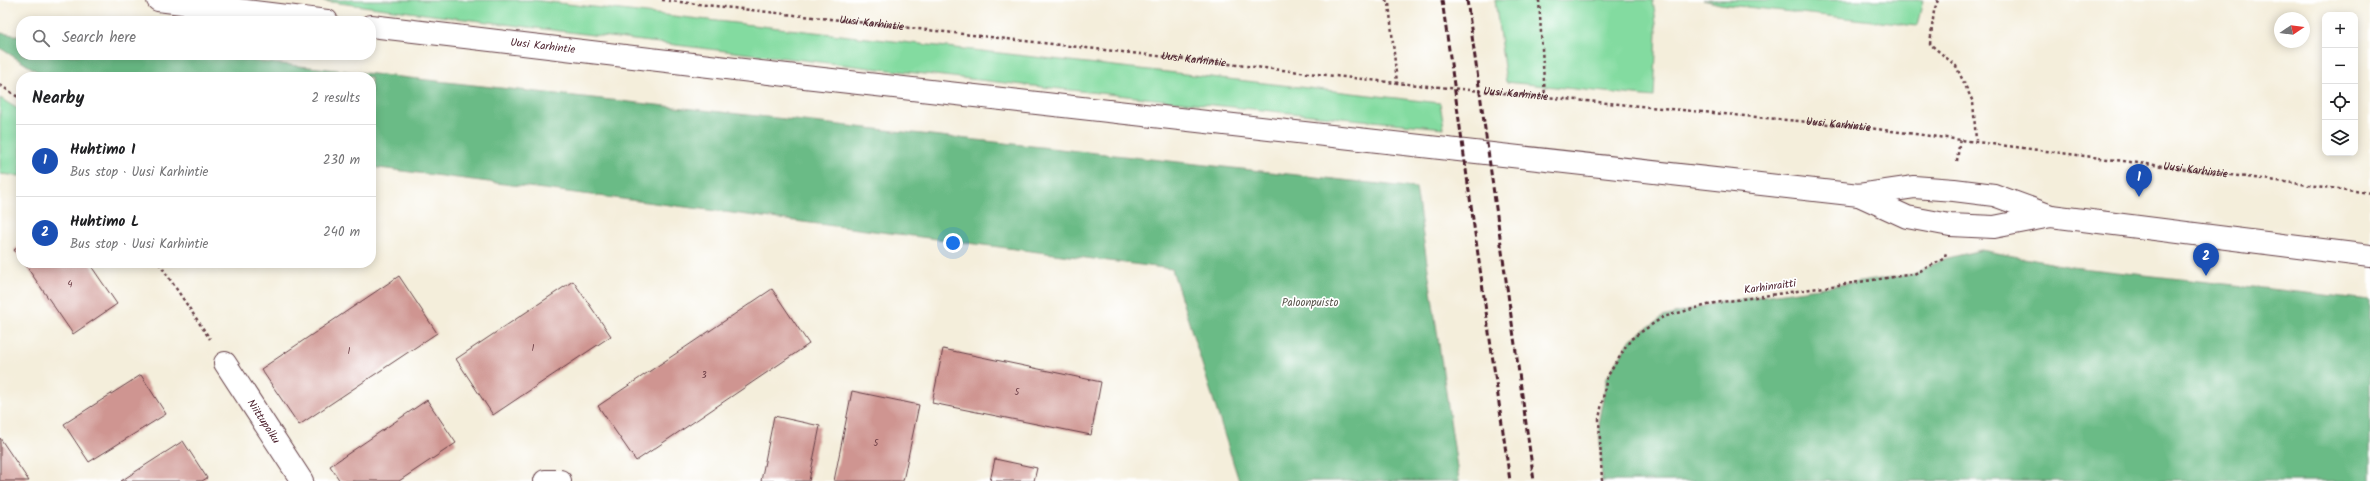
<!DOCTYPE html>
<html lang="en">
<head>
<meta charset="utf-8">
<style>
  :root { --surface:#fff; --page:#f2f2f2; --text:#202124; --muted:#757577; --line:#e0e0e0; --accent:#d1495b }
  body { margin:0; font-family:Kalam,sans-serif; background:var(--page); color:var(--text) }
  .controls { position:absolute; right:12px; top:12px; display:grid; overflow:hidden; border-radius:8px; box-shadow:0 2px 10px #0003 }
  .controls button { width:36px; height:36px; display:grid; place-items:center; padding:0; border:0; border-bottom:1px solid var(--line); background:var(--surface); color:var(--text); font:20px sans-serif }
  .compass { position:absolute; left:2274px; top:12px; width:36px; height:36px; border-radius:50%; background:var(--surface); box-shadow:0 2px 10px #0003; rotate:77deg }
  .you { position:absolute; left:953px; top:243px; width:14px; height:14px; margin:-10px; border:3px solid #fff; border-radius:50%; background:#1a73e8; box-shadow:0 0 0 6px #1a73e833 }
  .badge { display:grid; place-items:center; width:26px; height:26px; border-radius:50%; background:var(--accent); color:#fff; font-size:13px; font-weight:700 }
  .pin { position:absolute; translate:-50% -33px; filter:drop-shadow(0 1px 2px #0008) }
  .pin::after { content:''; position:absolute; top:21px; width:14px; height:12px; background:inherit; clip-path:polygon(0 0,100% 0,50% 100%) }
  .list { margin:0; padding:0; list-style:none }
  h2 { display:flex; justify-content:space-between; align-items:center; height:52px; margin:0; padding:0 16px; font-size:17px }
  h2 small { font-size:13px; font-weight:400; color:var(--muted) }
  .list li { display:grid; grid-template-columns:26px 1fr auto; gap:12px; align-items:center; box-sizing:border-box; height:72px; padding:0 16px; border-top:1px solid var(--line) }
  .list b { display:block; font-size:15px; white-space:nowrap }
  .list p { margin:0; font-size:13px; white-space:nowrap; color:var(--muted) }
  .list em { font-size:13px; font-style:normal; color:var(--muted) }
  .icon { flex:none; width:22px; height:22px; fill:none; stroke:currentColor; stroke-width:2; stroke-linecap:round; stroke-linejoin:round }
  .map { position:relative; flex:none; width:2370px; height:481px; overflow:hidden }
  .search { position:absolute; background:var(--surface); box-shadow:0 2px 10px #0003; left:16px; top:16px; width:360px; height:44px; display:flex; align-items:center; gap:10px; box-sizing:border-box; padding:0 14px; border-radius:16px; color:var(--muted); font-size:15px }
  .panel { position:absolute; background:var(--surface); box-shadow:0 2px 10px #0003; left:16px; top:72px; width:360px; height:196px; border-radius:16px }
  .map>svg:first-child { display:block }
</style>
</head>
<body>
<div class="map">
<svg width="2370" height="481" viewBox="0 0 2370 481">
  <rect width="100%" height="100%" fill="#fff"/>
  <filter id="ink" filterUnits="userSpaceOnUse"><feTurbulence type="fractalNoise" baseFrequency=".025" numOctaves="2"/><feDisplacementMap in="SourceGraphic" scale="8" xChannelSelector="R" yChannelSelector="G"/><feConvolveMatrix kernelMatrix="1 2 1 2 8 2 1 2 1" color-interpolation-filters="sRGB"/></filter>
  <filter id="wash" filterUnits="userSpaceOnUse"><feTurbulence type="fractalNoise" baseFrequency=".012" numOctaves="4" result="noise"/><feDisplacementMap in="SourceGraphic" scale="16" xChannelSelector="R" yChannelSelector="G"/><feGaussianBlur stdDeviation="0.9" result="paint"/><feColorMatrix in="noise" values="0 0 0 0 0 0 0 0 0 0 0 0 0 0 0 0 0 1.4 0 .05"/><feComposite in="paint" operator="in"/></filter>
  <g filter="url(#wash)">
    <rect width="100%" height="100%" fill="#f4eedb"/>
    <g fill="#83dba0" stroke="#667d66">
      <path d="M316,0H532L1440,103L1444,128C1067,92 691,49 316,0Z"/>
      <polygon points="1495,0 1653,0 1657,31 1654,97 1506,82"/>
      <polygon points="1703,0 1923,0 1917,26 1720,4"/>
      <polygon points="0,98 21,111 21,176 0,174"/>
    </g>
    <g fill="#6abb86" stroke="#5a6d58">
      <polygon points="0,33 21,36 21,55 199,55 1416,188 1459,481 1239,481 1172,269 371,167 371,77 46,77 0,48"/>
      <polygon points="1981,250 2072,267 2370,300 2370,481 1602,481 1599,419 1607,377 1631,339 1663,317 1715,303 1914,274 1944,259"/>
    </g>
    <g id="blocks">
      <g fill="#cf9591">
        <polygon points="21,245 21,259 14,250"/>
        <polygon points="24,263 89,263 117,304 73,334"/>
        <polygon points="399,276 437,333 299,425 261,369"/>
        <polygon points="573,281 611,336 493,415 456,359"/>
        <polygon points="772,289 809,344 636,461 598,406"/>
        <polygon points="943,349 1101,382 1091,435 932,403"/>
        <polygon points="141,375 166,414 89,462 64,424"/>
        <polygon points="852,391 919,405 903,481 834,481"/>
        <polygon points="427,400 456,443 399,481 340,481 330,466"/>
        <polygon points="774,416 820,426 809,481 761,481"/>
        <polygon points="0,438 29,481 0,481"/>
        <polygon points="183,441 207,478 202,481 121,481"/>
        <polygon points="995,459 1037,468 1034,481 990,481"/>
      </g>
    </g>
  </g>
  <g filter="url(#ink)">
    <use href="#blocks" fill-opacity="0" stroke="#643e45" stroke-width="1"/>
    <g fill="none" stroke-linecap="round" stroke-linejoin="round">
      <g stroke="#643e45" stroke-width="24">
        <g id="minor">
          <path id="s2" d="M225,363L302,481"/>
          <polyline points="545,481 560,481"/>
        </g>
      </g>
      <g stroke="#643e45" stroke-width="24">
        <g id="tertiary">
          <polyline points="158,0 327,21"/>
          <path id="s3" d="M371,26L760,72L1859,195L1914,187L1954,190L1994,195L2051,216L2370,256"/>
          <polyline points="1859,195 1907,217 1950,225 1994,227 2051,216"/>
        </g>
      </g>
      <g stroke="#643e45" stroke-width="2.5" stroke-dasharray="3 3" stroke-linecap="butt">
        <path id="s1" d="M662,0L1397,83L1861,127L2370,193"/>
        <polyline points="1385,0 1389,3 1397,83"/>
        <polyline points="1539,0 1545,97"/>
        <polyline points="1938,0 1934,11 1930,44 1956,66 1973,102 1976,140"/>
        <polyline points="0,85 21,99"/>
        <polyline points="1957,161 1960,138"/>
        <polyline points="159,263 210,339"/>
        <polyline points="1602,481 1599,419 1607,377 1631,339 1663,317 1715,303 1914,274 1944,259 1946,253"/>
      </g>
      <use href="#minor" stroke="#fff" stroke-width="22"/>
      <use href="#tertiary" stroke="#fff" stroke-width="22"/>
      <g stroke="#4a1f2b" stroke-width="3" stroke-dasharray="6 3" stroke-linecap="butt">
        <polyline points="1442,0 1510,481"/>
        <polyline points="1467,0 1534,481"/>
      </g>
    </g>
  </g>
  <g text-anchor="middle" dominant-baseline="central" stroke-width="3.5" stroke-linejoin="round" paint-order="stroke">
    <g font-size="9" fill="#6b3c44">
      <text x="70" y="284">4</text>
      <text x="533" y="348">1</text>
      <text x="349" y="351">1</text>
      <text x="704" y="375">3</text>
      <text x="1017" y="392">5</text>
      <text x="876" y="443">5</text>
    </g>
    <g font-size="11" fill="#4a1f2b" stroke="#fff">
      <text stroke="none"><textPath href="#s1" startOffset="211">Uusi Karhintie</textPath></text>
      <text stroke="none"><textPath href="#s3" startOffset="173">Uusi Karhintie</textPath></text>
      <text stroke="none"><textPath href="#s1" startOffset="535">Uusi Karhintie</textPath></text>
      <text stroke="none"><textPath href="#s1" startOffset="859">Uusi Karhintie</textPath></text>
      <text stroke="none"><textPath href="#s1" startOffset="1183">Uusi Karhintie</textPath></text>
      <text stroke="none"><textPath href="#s1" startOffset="1543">Uusi Karhintie</textPath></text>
      <text transform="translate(1770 287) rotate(-8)">Karhinraitti</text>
      <text stroke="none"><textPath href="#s2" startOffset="70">Niittupolku</textPath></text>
    </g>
    <g font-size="11" fill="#5b574e" stroke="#fff">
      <text x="1310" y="303">Paloonpuisto</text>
    </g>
  </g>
</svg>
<div class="controls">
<button>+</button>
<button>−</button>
<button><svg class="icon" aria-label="locate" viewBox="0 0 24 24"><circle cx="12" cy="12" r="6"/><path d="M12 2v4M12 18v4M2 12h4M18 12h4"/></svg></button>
<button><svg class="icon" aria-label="layers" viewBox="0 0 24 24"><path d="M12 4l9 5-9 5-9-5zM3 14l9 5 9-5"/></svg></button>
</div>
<svg class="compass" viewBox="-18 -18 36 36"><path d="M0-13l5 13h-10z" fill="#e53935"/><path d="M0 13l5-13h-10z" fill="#757577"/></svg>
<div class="you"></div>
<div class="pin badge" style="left:2139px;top:197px;background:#1a4fb4">1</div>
<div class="pin badge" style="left:2206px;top:276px;background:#1a4fb4">2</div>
<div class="search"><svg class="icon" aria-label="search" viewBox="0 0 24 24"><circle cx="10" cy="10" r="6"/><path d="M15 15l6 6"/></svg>Search here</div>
<section class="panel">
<h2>Nearby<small>2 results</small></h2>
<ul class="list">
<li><span class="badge" style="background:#1a4fb4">1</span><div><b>Huhtimo I</b><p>Bus stop · Uusi Karhintie</p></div><em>230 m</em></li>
<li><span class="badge" style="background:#1a4fb4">2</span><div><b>Huhtimo L</b><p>Bus stop · Uusi Karhintie</p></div><em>240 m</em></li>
</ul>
</section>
</div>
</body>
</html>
